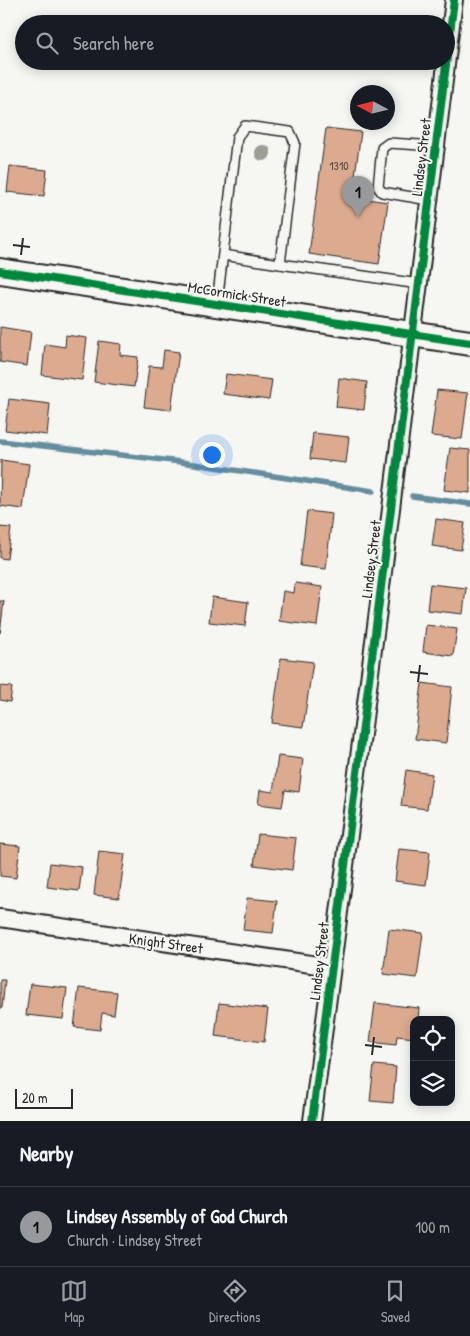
<!DOCTYPE html>
<html lang="en">
<head>
<meta charset="utf-8">
<style>
  :root { --surface:#171b24; --page:#20242c; --text:#f1f3f6; --muted:#9ea1a6; --line:#363941; --accent:#98999b }
  body { margin:0; font-family:"Patrick Hand",sans-serif; background:var(--page); color:var(--text) }
  .controls { position:absolute; right:15px; bottom:15px; display:grid; overflow:hidden; border-radius:10px; box-shadow:0 2px 12px #0003 }
  .controls button { width:45px; height:45px; display:grid; place-items:center; padding:0; border:0; border-bottom:1px solid var(--line); background:var(--surface); color:var(--text); font:25px sans-serif }
  .compass { position:absolute; left:350px; top:85px; width:45px; height:45px; border-radius:50%; background:var(--surface); box-shadow:0 2px 12px #0003; rotate:277deg }
  .scale { position:absolute; left:15px; bottom:12px; width:58px; box-sizing:border-box; padding-left:5px; border:2px solid #2b2b2b; border-top:0; font-size:14px; line-height:18px; white-space:nowrap; color:#2b2b2b; -webkit-text-stroke:4px #f6f6f2; paint-order:stroke }
  .you { position:absolute; left:211px; top:454px; width:18px; height:18px; margin:-12px; border:4px solid #fff; border-radius:50%; background:#1a73e8; box-shadow:0 0 0 8px #1a73e833 }
  .badge { display:grid; place-items:center; width:32px; height:32px; border-radius:50%; background:var(--accent); color:#111; font-size:16px; font-weight:700 }
  .pin { position:absolute; translate:-50% -41px; filter:drop-shadow(0 1px 2px #0008) }
  .pin::after { content:''; position:absolute; top:26px; width:18px; height:15px; background:inherit; clip-path:polygon(0 0,100% 0,50% 100%) }
  .list { margin:0; padding:0; list-style:none }
  h2 { display:flex; justify-content:space-between; align-items:center; height:65px; margin:0; padding:0 20px; font-size:21px }
  h2 small { font-size:16px; font-weight:400; color:var(--muted) }
  .list li { display:grid; grid-template-columns:32px 1fr auto; gap:15px; align-items:center; box-sizing:border-box; height:80px; padding:0 20px; border-top:1px solid var(--line) }
  .list b { display:block; font-size:19px; white-space:nowrap }
  .list p { margin:0; font-size:16px; white-space:nowrap; color:var(--muted) }
  .list em { font-size:16px; font-style:normal; color:var(--muted) }
  .icon { flex:none; width:28px; height:28px; fill:none; stroke:currentColor; stroke-width:2; stroke-linecap:round; stroke-linejoin:round }
  .map { position:relative; flex:none; width:470px; height:1121px; overflow:hidden }
  .search { position:absolute; background:var(--surface); box-shadow:0 2px 12px #0003; left:15px; right:15px; top:15px; height:55px; display:flex; align-items:center; gap:12px; box-sizing:border-box; padding:0 18px; border-radius:28px; color:var(--muted); font-size:19px }
  .sheet { height:145px; background:var(--surface) }
  nav { display:flex; justify-content:space-around; align-items:center; box-sizing:border-box; height:70px; border-top:1px solid var(--line); background:var(--surface); font-size:14px; color:var(--muted) }
  nav a { display:grid; justify-items:center; gap:2px }
  nav .on { color:var(--accent) }
  .map>svg:first-child { display:block }
</style>
</head>
<body>
<div class="map">
<svg width="470" height="1121" viewBox="0 0 470 1121">
  <rect width="100%" height="100%" fill="#f6f6f2"/>
  <filter id="ink" filterUnits="userSpaceOnUse"><feTurbulence type="fractalNoise" baseFrequency=".02" numOctaves="2"/><feDisplacementMap in="SourceGraphic" scale="10" xChannelSelector="R" yChannelSelector="G"/><feConvolveMatrix kernelMatrix="1 2 1 2 8 2 1 2 1" color-interpolation-filters="sRGB"/></filter>
  <g filter="url(#ink)">
    <g fill="none" stroke-linecap="round" stroke-linejoin="round">
      <g stroke="#658d9f" stroke-width="5.5">
        <polyline points="0,441 181,462 373,491"/>
        <polyline points="412,496 470,504"/>
      </g>
    </g>
    <g fill="#dcaa8f" stroke="#2b2b2b">
      <polygon points="326,128 361,132 352,197 388,202 379,264 309,254"/>
      <polygon points="10,166 47,170 44,196 7,192"/>
      <polygon points="0,327 31,332 27,366 0,362"/>
      <polygon points="66,335 87,338 82,380 42,375 45,344 65,347"/>
      <polygon points="99,341 121,344 120,355 138,357 134,387 94,382"/>
      <polygon points="164,350 179,352 171,410 144,407 149,366 162,367"/>
      <polygon points="226,374 272,380 269,400 223,394"/>
      <polygon points="339,378 367,382 364,410 336,407"/>
      <polygon points="437,390 468,393 462,439 431,436"/>
      <polygon points="9,399 50,404 47,435 5,430"/>
      <polygon points="313,433 349,437 346,463 310,459"/>
      <polygon points="450,448 470,450 470,493 444,490"/>
      <polygon points="1,460 29,464 23,509 0,506"/>
      <polygon points="307,511 332,514 326,569 300,566"/>
      <polygon points="436,519 465,523 461,550 432,546"/>
      <polygon points="0,527 11,528 7,559 0,558"/>
      <polygon points="295,583 322,587 317,626 279,621 283,591 294,593"/>
      <polygon points="430,584 466,588 463,614 427,610"/>
      <polygon points="212,597 248,602 245,626 209,622"/>
      <polygon points="0,601 4,601 0,633"/>
      <polygon points="426,625 457,629 453,656 423,652"/>
      <polygon points="281,658 313,662 303,727 272,723"/>
      <polygon points="422,683 452,687 446,743 415,739"/>
      <polygon points="0,686 12,687 10,702 0,700"/>
      <polygon points="278,756 303,759 299,792 285,790 282,807 258,804 260,790 273,792"/>
      <polygon points="406,770 432,774 427,809 401,806"/>
      <polygon points="258,834 296,838 292,870 254,865"/>
      <polygon points="0,844 20,846 16,878 0,876"/>
      <polygon points="399,849 430,852 426,885 395,881"/>
      <polygon points="99,851 125,854 119,898 94,895"/>
      <polygon points="50,863 82,867 79,891 47,887"/>
      <polygon points="247,898 277,901 273,933 243,930"/>
      <polygon points="389,929 423,933 417,978 383,974"/>
      <polygon points="0,980 5,980 2,1008 0,1008"/>
      <polygon points="30,984 67,988 63,1019 26,1015"/>
      <polygon points="79,988 117,992 114,1015 102,1013 100,1030 74,1027"/>
      <polygon points="219,1003 268,1009 264,1042 215,1036"/>
      <polygon points="375,1003 419,1008 418,1020 414,1020 414,1038 397,1036 396,1045 370,1042"/>
      <polygon points="374,1065 396,1067 393,1103 370,1101"/>
    </g>
    <g fill="none" stroke-linecap="round" stroke-linejoin="round">
      <g stroke="#2b2b2b" stroke-width="12">
        <g id="lane">
          <polyline points="429,200 382,192 378,187 382,148 389,143 436,146"/>
          <polyline points="280,264 419,284"/>
          <polyline points="217,303 237,137 245,126 290,132 295,143 280,264 223,255"/>
        </g>
      </g>
      <g stroke="#2b2b2b" stroke-width="20">
        <g id="street">
          <polyline points="0,918 331,967"/>
          <polyline points="312,1121 388,533 454,0"/>
        </g>
      </g>
      <g stroke="#2b2b2b" stroke-width="28">
        <polyline id="secondary" points="0,271 470,343"/>
      </g>
      <use href="#lane" stroke="#f6f6f2" stroke-width="9"/>
      <use href="#street" stroke="#f6f6f2" stroke-width="16"/>
      <use href="#secondary" stroke="#f6f6f2" stroke-width="24"/>
      <g stroke="#f6f6f2" stroke-width="11">
        <g id="cycleway">
          <polyline points="0,271 470,343"/>
          <polyline points="312,1121 388,533 454,0"/>
        </g>
      </g>
      <use href="#cycleway" stroke="#00873e" stroke-width="8"/>
    </g>
    <circle fill="#9b9e92" cx="263" cy="153" r="8"/>
  </g>
  <path fill="none" stroke="#2b2b2b" stroke-width="2" d="M13,245L30,247M21,255L23,238M410,672L428,674M418,682L420,665M365,1045L382,1047M372,1055L374,1037"/>
  <g text-anchor="middle" dominant-baseline="central" stroke-width="4" stroke-linejoin="round" paint-order="stroke">
    <g font-size="12" fill="#574b44">
      <text x="339" y="165">1310</text>
    </g>
    <g font-size="15" fill="#2b2b2b" stroke="#f6f6f2">
      <text transform="translate(421 157) rotate(-83)">Lindsey Street</text>
      <text transform="translate(237 294) rotate(9)">McCormick Street</text>
      <text transform="translate(371 559) rotate(-83)">Lindsey Street</text>
      <text transform="translate(166 943) rotate(8)">Knight Street</text>
      <text transform="translate(319 961) rotate(-83)">Lindsey Street</text>
    </g>
  </g>
</svg>
<div class="controls">
<button><svg class="icon" aria-label="locate" viewBox="0 0 24 24"><circle cx="12" cy="12" r="6"/><path d="M12 2v4M12 18v4M2 12h4M18 12h4"/></svg></button>
<button><svg class="icon" aria-label="layers" viewBox="0 0 24 24"><path d="M12 4l9 5-9 5-9-5zM3 14l9 5 9-5"/></svg></button>
</div>
<svg class="compass" viewBox="-18 -18 36 36"><path d="M0-13l5 13h-10z" fill="#e53935"/><path d="M0 13l5-13h-10z" fill="#9ea1a6"/></svg>
<div class="scale">20 m</div>
<div class="you"></div>
<div class="pin badge" style="left:358px;top:217px">1</div>
<div class="search"><svg class="icon" aria-label="search" viewBox="0 0 24 24"><circle cx="10" cy="10" r="6"/><path d="M15 15l6 6"/></svg>Search here</div>
</div>
<section class="sheet">
<h2>Nearby<small></small></h2>
<ul class="list">
<li><span class="badge">1</span><div><b>Lindsey Assembly of God Church</b><p>Church · Lindsey Street</p></div><em>100 m</em></li>
</ul>
</section>
<nav>
<a class="on"><svg class="icon" aria-label="map" viewBox="0 0 24 24"><path d="M3 6l6-2 6 2 6-2v14l-6 2-6-2-6 2zM9 4v14M15 6v14"/></svg>Map</a>
<a><svg class="icon" aria-label="directions" viewBox="0 0 24 24"><path d="M12 3l9 9-9 9-9-9zM9 14v-3h6M13 9l2 2-2 2"/></svg>Directions</a>
<a><svg class="icon" aria-label="saved" viewBox="0 0 24 24"><path d="M7 4h10v16l-5-4-5 4z"/></svg>Saved</a>
</nav>
</body>
</html>
